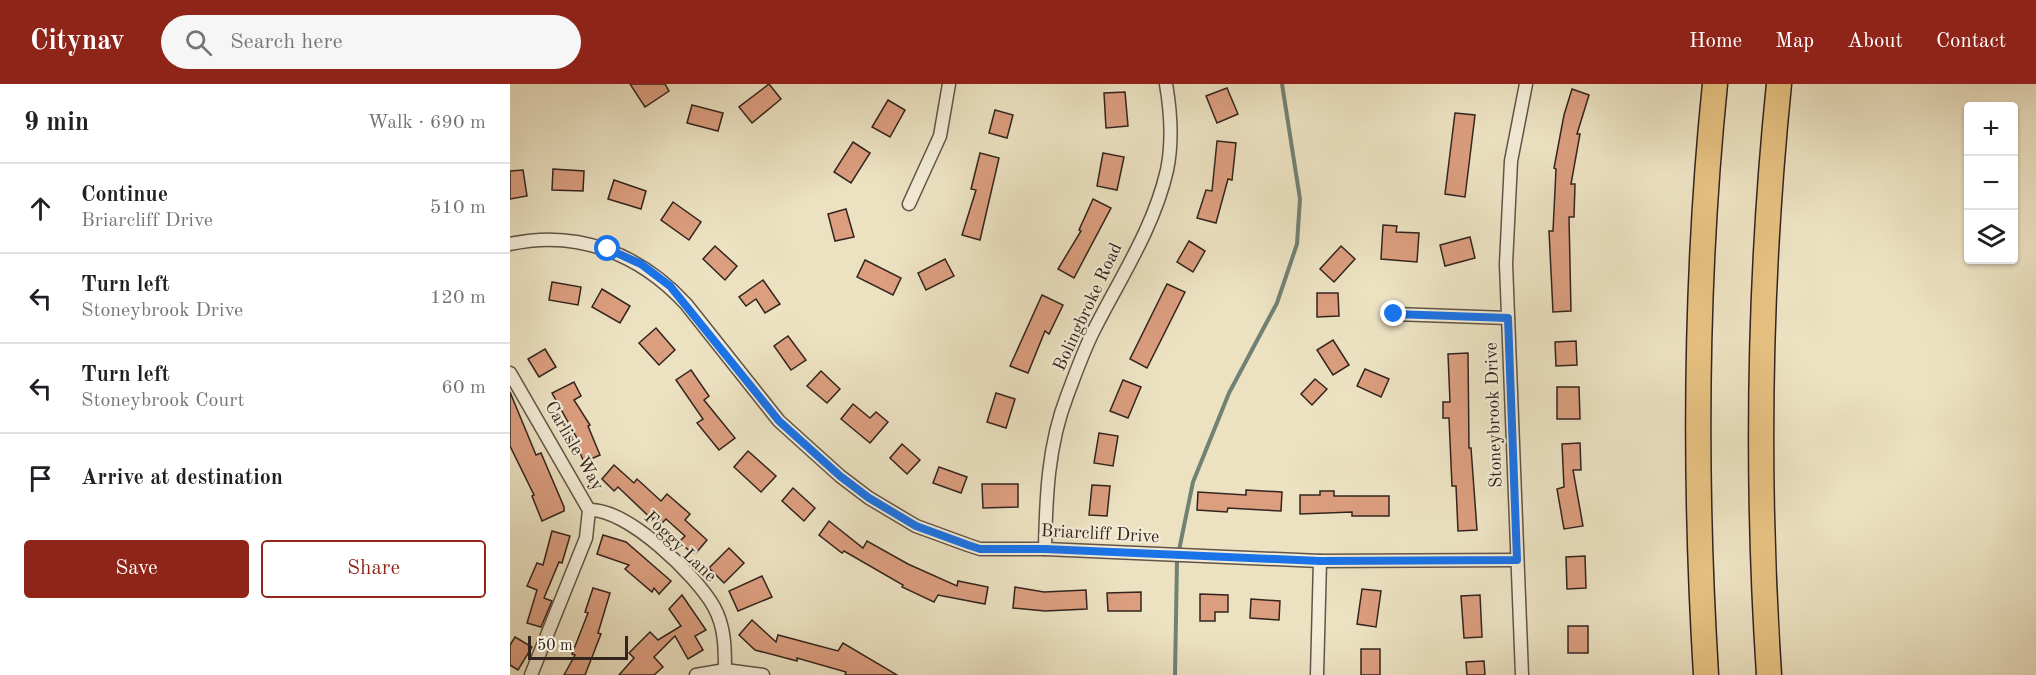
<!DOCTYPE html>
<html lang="en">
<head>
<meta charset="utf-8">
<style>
  :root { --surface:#fff; --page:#f6f6f6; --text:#202124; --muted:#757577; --line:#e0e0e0; --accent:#8f2418 }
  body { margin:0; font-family:"Old Standard TT",serif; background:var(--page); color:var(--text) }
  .controls { position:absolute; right:18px; top:18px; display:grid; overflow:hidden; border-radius:6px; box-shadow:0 2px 4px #0004 }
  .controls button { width:54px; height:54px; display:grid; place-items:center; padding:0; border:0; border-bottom:2px solid var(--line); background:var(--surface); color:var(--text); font:30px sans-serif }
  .scale { position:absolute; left:18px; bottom:15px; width:100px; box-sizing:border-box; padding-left:6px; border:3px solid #33241e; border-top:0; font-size:16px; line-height:21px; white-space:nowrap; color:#33241e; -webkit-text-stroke:4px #f3ecd7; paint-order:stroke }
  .stop { position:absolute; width:18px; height:18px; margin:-14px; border:4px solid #1a73e8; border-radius:50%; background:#fff }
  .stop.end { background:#1a73e8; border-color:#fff; box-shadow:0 2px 6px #0008 }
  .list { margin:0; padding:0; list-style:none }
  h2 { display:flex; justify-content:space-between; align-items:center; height:78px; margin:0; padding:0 24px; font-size:26px }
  h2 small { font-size:20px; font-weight:400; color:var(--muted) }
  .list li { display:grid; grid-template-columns:39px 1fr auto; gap:18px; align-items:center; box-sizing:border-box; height:90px; padding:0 24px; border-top:2px solid var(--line) }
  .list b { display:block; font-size:22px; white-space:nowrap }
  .list p { margin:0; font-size:20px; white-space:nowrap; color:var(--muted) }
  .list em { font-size:20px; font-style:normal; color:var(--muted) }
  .actions { display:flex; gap:12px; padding:18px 24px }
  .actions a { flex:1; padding:14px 0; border:2px solid var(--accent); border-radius:6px; text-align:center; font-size:21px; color:var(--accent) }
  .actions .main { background:var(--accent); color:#fff }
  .icon { flex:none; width:33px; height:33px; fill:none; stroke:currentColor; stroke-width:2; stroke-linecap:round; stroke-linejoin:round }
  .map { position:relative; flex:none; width:1526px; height:591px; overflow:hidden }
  header { display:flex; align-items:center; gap:36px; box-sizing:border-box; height:84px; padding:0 30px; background:var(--accent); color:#fff }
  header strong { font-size:28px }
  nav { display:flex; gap:33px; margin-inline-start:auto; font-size:21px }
  .search { width:420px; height:54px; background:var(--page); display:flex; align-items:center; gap:15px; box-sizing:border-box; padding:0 21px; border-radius:33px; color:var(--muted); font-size:22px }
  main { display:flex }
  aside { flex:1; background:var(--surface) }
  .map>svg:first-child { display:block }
</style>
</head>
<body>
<header>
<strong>Citynav</strong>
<div class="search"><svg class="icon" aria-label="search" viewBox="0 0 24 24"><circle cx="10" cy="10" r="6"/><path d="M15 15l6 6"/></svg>Search here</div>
<nav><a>Home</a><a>Map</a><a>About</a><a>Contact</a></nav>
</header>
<main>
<aside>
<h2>9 min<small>Walk · 690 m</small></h2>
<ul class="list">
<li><svg class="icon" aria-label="ahead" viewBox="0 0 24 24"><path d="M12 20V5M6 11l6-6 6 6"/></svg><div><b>Continue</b><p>Briarcliff Drive</p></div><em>510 m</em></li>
<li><svg class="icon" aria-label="left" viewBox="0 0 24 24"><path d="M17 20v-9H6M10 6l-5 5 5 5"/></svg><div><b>Turn left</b><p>Stoneybrook Drive</p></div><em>120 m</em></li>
<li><svg class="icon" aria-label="left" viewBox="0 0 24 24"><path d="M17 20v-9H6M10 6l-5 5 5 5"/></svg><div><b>Turn left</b><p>Stoneybrook Court</p></div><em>60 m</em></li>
<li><svg class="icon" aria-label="arrive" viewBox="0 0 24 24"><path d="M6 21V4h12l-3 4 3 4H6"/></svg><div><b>Arrive at destination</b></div></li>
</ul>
<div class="actions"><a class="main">Save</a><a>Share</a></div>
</aside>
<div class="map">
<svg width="1526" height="591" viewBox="0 0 1526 591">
  <rect width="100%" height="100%" fill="#ece2c2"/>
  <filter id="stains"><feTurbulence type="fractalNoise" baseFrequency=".00333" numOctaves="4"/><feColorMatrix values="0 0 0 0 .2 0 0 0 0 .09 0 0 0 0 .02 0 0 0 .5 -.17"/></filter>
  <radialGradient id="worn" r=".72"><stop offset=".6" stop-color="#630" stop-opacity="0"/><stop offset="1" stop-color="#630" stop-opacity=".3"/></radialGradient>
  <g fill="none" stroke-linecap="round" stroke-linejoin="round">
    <polyline stroke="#718174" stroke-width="4" points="665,591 667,476 683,398 719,309 767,219 787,160 790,115 772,0"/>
  </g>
  <g fill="#db9e7f" stroke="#33241e" stroke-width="1.5">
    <polygon points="120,0 155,0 159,7 135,23"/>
    <polygon points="259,0 271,15 242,39 229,23"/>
    <polygon points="717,4 728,30 707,39 696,12"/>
    <polygon points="1062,5 1079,11 1067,50 1070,50 1061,100 1065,100 1064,133 1059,133 1061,227 1043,228 1039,147 1043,147 1046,85 1044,84 1054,31"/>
    <polygon points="615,8 618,42 596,44 594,9"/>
    <polygon points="378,16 395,26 380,53 362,43"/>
    <polygon points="182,21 213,29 208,47 177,39"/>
    <polygon points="485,26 503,31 497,54 479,49"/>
    <polygon points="945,29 965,31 955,113 935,110"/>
    <polygon points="707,57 726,59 722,96 718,95 706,139 687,134 696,106 702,107"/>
    <polygon points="343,58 360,69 341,99 324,88"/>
    <polygon points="470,69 489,74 470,156 452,151 466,106 461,105"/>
    <polygon points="593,69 614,73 607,106 587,102"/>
    <polygon points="43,85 74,87 73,107 42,106"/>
    <polygon points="13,86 17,112 0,115 0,87"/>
    <polygon points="104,96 136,107 131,125 98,115"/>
    <polygon points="583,115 601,124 564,194 548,185 571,147 569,146"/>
    <polygon points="163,118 191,138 179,156 151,136"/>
    <polygon points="336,125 344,153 325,157 318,130"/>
    <polygon points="873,141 887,142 886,148 909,149 907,178 871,175"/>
    <polygon points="960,153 965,174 935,182 930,161"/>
    <polygon points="679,157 695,167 683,188 667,178"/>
    <polygon points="205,162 227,182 215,196 193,175"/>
    <polygon points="831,162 845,175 824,198 810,185"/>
    <polygon points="435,175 444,192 416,206 408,189"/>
    <polygon points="355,176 391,194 383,211 347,193"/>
    <polygon points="253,196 270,220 255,229 246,215 236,222 229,213"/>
    <polygon points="42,198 71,203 68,221 39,216"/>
    <polygon points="657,200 675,208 637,284 620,275"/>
    <polygon points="92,205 120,222 110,239 82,223"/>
    <polygon points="807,209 828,209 829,232 807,233"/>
    <polygon points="532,211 553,221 539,250 535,247 518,289 500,282"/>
    <polygon points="146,244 165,266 149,281 129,259"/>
    <polygon points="278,252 296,276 281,286 264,262"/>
    <polygon points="823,256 839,281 823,291 807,266"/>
    <polygon points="1066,257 1067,281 1046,282 1045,258"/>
    <polygon points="35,265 46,283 29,293 18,275"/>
    <polygon points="958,269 959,364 961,364 967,446 948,447 946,402 942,402 939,334 933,334 933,318 940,318 938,270"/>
    <polygon points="855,285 879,295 871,313 847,302"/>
    <polygon points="181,286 199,312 194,316 225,354 209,366 187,339 193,335 166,296"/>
    <polygon points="311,287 330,305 317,319 297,302"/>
    <polygon points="805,295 817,305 802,321 791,310"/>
    <polygon points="613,296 631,303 618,334 600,327"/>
    <polygon points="64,298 71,312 64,316 80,341 78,342 90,371 74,378 66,360 69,358 42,309"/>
    <polygon points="1047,303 1069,303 1070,335 1047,335"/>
    <polygon points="0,308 26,371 31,369 54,423 54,427 32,437 22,412 24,411 0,362"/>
    <polygon points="486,309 505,315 496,344 477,338"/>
    <polygon points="343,320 360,334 366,328 378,338 360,359 331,335"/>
    <polygon points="589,349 608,352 603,382 584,379"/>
    <polygon points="1070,359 1071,386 1063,386 1073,442 1054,445 1047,405 1054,403 1052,360"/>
    <polygon points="392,360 410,376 397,390 380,374"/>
    <polygon points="238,367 266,392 251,408 224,383"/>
    <polygon points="104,381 124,399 127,395 151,417 157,410 180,430 175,436 197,456 186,469 182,469 169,458 175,452 156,435 149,442 108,403 104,407 92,395"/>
    <polygon points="429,383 457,393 451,409 423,399"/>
    <polygon points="472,400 508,400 508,423 473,424"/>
    <polygon points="582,401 600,402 597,432 579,431"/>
    <polygon points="283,404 305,424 294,437 272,417"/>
    <polygon points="736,406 772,408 771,427 718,424 717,428 687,426 688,408 736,411"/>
    <polygon points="810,407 824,407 824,412 879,412 879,432 842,432 842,428 790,430 790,411 810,411"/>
    <polygon points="319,437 353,464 357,457 398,480 447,502 448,497 478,503 475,520 428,511 424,518 392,503 393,501 334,467 332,469 309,451"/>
    <polygon points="42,447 60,452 52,479 49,478 34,514 42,517 31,543 17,539 27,506 17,502 27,479 33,481"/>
    <polygon points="93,451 116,458 161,497 149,510 144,504 142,508 115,485 119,481 87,470"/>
    <polygon points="219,464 234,479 214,499 199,484"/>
    <polygon points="1075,472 1076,504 1057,505 1056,473"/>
    <polygon points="252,492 262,513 228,527 219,507"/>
    <polygon points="505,503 534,508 576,506 577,525 535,527 503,524"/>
    <polygon points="83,504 100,509 88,549 91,550 75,591 54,591 65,571 62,570 78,529 75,528"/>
    <polygon points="852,505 871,507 866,543 847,540"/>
    <polygon points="631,508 631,527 598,527 597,509"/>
    <polygon points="690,510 718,511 718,528 705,528 705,537 690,537"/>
    <polygon points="172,511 196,546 185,552 193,566 178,575 165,552 144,573 153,583 144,591 109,591 124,574 119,569 140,548 148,556 171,542 159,525"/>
    <polygon points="970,511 972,553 954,554 951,512"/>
    <polygon points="741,515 770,517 769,536 740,534"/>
    <polygon points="242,536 266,558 268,551 328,567 333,559 387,591 335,591 336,588 287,574 287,577 245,566 229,551"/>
    <rect x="1058" y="542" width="20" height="27"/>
    <polygon points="5,553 22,563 8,586 0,581 0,561"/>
    <rect x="851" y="565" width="19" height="26"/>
    <polygon points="974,577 975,591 957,591 956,578"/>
  </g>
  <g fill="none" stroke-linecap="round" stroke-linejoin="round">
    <g stroke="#615447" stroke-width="15">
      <g id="minor">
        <polyline points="399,120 430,52 439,0"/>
        <path d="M0,160C68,145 130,170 176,220L269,337L330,392L359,414L406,442L458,461L470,465H535L810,477L1007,476"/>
        <polyline points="884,230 998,234"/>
        <polyline points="0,289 79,426 76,454 21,591"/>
        <path d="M79,426C117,424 186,491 204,523C215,543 215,564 215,586"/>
        <path d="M535,465C536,413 538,361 557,312C565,291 573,268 583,248C609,196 644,144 657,86C663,57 661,29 656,0"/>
        <polyline points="186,591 215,586 253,591"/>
        <polyline points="807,591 810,477"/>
        <polyline points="1012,591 996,180 1001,77 1016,0"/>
      </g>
    </g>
    <g stroke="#33241e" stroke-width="27">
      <g id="motorway">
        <path d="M1196,591C1184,394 1185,196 1205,0"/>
        <path d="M1259,591C1246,394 1249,196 1269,0"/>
      </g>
    </g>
    <use href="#minor" stroke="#f3ecd7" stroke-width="12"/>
    <use href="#motorway" stroke="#e6c181" stroke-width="24"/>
  </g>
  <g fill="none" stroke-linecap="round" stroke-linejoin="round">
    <polyline stroke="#1a73e8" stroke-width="8" points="98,165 131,180 160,202 269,337 330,392 359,414 406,442 458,461 470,465 535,465 810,477 1007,476 998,234 884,230"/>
  </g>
  <g text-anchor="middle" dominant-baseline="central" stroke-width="4.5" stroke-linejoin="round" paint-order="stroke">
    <g font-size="18" fill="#33241e" stroke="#f3ecd7">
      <text transform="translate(578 223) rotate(-65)">Bolingbroke Road</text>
      <text transform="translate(984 331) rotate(-92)">Stoneybrook Drive</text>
      <text transform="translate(64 362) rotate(60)">Carlisle Way</text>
      <text transform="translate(590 450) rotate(3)">Briarcliff Drive</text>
      <text transform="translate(170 463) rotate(44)">Foggy Lane</text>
    </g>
  </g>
  <rect width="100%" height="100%" filter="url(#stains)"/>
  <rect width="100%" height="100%" fill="url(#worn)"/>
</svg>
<div class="controls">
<button>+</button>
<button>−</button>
<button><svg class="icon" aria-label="layers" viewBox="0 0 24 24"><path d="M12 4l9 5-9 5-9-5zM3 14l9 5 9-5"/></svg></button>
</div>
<div class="scale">50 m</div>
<div class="stop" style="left:98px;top:165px"></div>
<div class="stop end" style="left:884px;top:230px"></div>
</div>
</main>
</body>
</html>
